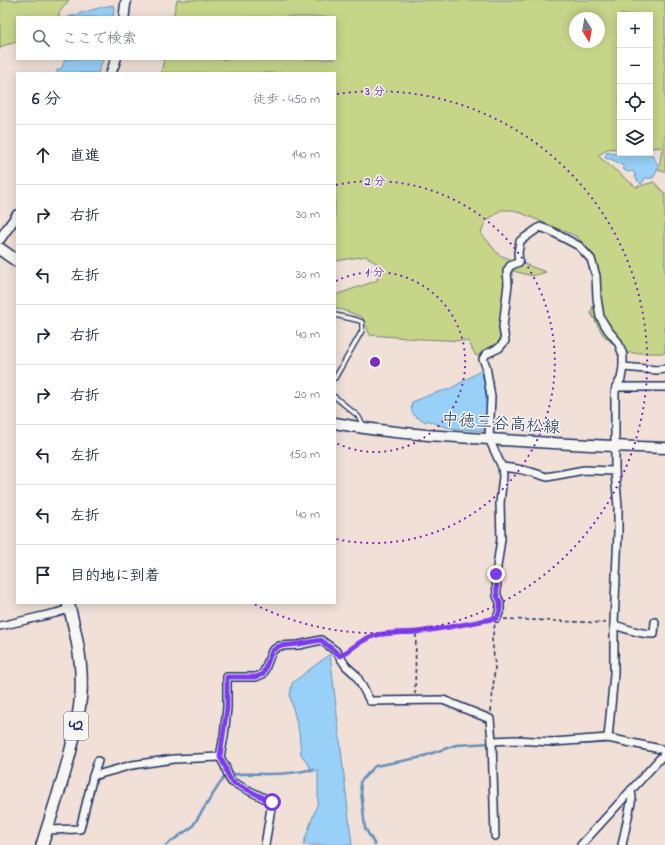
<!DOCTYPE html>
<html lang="ja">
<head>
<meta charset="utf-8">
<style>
  :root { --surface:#fff; --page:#f6f6f7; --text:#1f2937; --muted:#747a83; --line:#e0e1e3 }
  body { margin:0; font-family:"Indie Flower","Klee One",sans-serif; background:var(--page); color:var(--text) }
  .controls { position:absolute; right:12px; top:12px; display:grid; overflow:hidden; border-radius:0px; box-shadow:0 2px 10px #0003 }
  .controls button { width:36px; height:36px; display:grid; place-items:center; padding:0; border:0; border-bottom:1px solid var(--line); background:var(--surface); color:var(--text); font:20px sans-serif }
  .compass { position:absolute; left:569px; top:12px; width:36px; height:36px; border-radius:50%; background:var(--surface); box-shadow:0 2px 10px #0003; rotate:169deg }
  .stop { position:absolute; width:12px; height:12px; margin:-9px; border:3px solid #7c3aed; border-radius:50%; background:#fff }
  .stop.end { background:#7c3aed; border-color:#fff; box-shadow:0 1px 4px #0008 }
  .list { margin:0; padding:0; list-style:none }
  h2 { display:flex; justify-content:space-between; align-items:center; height:52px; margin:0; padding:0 16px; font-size:17px }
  h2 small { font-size:13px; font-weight:400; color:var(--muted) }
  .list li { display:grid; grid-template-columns:26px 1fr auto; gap:12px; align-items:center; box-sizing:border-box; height:60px; padding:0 16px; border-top:1px solid var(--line) }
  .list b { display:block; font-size:15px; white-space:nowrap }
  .list em { font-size:13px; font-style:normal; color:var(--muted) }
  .icon { flex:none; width:22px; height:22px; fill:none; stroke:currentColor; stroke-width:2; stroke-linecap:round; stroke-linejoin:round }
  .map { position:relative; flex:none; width:665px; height:845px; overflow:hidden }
  .search { position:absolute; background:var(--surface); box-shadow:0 2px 10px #0003; left:16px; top:16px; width:320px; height:44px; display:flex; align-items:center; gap:10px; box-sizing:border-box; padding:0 14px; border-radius:0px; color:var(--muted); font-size:15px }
  .panel { position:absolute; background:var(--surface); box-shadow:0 2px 10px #0003; left:16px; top:72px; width:320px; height:532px; border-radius:0px }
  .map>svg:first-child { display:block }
</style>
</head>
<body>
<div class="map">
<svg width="665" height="845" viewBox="0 0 665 845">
  <rect width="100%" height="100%" fill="#f0e0d7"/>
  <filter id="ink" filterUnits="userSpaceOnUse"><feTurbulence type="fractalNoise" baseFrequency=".025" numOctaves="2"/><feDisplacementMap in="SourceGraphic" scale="8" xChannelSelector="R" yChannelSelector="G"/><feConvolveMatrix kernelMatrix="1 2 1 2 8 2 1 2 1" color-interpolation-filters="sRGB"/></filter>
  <g filter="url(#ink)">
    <g fill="#c7d589" stroke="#718274" fill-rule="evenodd">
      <polygon points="0,0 69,0 59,13 59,17 17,17 17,42 2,46 0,49"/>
      <path d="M177,0H665V171H659L662,147L650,148V15H620V148L607,149L598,156L636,187L654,182L665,194V353H624L603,335L591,313L597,291L594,258L578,237L514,210H501L485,222L481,233L499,255L546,272L533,276L509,270L499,345L476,356L468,341L421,339L370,335L362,317L346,311L335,308V295L376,281L383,268L366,256L335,261V73H161L164,59H335V17H173ZM575,18H599V42H575Z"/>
    </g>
    <g fill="#98d0f7" stroke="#6690ba">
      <polygon points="113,5 114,8 113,17 68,17 102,7"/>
      <polygon points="65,59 103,59 98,73 57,73 57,70 62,68"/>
      <path d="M607,152L613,154L620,153H650L658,164L657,171L653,178H645L643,182L641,184L637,180L634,172L631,171L628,172L624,170L623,165C618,165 618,161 613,160C610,158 609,160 605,158Z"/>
      <path d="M482,370C482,376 484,381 485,386C487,400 487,417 484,431C466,429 444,430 428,420L426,422C416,416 409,416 412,402L435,393L450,389Z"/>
      <polygon points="330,654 352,845 303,845 318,802 318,770 311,772 310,767 301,754 299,732 290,696 292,683"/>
    </g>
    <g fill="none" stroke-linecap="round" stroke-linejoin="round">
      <g stroke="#6690ba" stroke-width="2.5">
        <polyline points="578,744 611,742"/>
        <path d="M166,845L192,827L224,777C237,772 253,774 267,774C283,774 298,773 313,769"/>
        <polyline points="375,845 365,828 360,782 375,766 418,758 456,745 492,743"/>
      </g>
      <g stroke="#1b2f5e" stroke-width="6">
        <g id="service">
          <polyline points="335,315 357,320 362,322 362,331 335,378"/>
          <polyline points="335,397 358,416 364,426"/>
        </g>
      </g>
      <g stroke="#1b2f5e" stroke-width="10">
        <g id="minor">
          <polyline points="623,367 657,370 665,369"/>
          <polyline points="616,387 665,387"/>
          <polyline points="502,467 518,469 531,472 547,477 584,470 615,471"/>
          <polyline points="497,618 500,610 500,602 497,596 496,574 501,539 500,503 503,476 502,467 489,439 491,397 486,366 483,359 486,354 499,348 505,341 503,327 508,284 507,271 510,266 519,262 518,253 520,241 540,227 551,231 562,237 579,246 591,259 596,276 597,298 600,317 608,330 618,342 623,355 623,367 621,379 616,387 615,393 615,471 618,507 618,532 614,623 614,674 608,738"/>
          <path d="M614,625C629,629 637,634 654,634L655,622"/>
          <polyline points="0,626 56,613 69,609"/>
          <polyline points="492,741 495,836"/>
          <polyline points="93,776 132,765 174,759 220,757"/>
          <polyline points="46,830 80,829 93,776 98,761"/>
          <path d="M265,845L272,802L232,782C228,778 228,774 226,769C225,765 222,761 220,757L224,736L227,708V677H256L263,674L272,651L279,646L299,645L321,640L336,651L346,666L356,675L370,701L443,700L490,719L492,741L515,740L553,742L608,738L665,750"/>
          <polyline points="581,845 665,753"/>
          <polyline points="622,845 632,798 631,790"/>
        </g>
      </g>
      <g stroke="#1b2f5e" stroke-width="12">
        <g id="tertiary">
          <polyline points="124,17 126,0"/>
          <polyline points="111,73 116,59"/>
          <polyline points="0,239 17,215"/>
        </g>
      </g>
      <g stroke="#1b2f5e" stroke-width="13">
        <path id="secondary" d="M335,423C386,433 437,436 489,439C548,443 606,446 665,448"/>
      </g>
      <g stroke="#1b2f5e" stroke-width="14">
        <g id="primary">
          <polyline points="0,249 17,261"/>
          <path d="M42,845C57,796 76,746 81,694C83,665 76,631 68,603"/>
        </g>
      </g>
      <g stroke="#1b2f5e" stroke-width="1.5" stroke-dasharray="4 3" stroke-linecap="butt">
        <polyline points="504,619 606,623"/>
        <path d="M345,653C351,649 357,643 363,640C379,632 398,633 416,632"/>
        <polyline points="415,694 416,632 491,620"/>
        <polyline points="491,712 495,666 492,639 495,624"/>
      </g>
      <use href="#service" stroke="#f6f6f2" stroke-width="3.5"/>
      <use href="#minor" stroke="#f6f6f2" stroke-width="7"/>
      <use href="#tertiary" stroke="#f6f6f2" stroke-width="9"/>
      <use href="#secondary" stroke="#f6f6f2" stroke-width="10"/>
      <use href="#primary" stroke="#f6f6f2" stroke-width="11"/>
    </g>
  </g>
  <g fill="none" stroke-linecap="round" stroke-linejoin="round" filter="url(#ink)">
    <path stroke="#7c3aed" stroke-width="5" d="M272,802L232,782C228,778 228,774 226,769C225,765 222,761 220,757L227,708V677H256L263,674L272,651L279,646L299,644L321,640L336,652L340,656C351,650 360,640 373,636C387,632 402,633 416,632C443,629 470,623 497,618L500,610V602L497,596L496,574"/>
  </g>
  <g fill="none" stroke="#7b2cbf" stroke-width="2" stroke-dasharray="2 4">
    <path d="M336 281A90 90 0 1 1 336 443"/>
    <path d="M336 185A181 181 0 1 1 336 539"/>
    <path d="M337 94A271 271 0 1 1 252 603"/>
  </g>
  <g text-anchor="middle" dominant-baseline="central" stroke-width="3" stroke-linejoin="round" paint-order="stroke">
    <rect fill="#f6f6f2" stroke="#5d6b8a" stroke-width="1" x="64" y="712" width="24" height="28" rx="3"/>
    <g font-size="16" font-weight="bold" fill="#1b2f5e">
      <text x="76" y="726">42</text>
    </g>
    <g font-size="17" fill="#1b2f5e" stroke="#f6f6f2">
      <text transform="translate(501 424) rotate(4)">中徳三谷高松線</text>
    </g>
  </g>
  <circle cx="375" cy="362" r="6" fill="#7b2cbf" stroke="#f6f6f2" stroke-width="2"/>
  <g font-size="12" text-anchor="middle" font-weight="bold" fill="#7b2cbf" stroke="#f6f6f2" stroke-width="3" stroke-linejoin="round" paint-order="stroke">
    <text x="375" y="95">3 分</text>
    <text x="375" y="185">2 分</text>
    <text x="375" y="276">1 分</text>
  </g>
</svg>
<div class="controls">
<button>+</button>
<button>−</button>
<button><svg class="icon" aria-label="locate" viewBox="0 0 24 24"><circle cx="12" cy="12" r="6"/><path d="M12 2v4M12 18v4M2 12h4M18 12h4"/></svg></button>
<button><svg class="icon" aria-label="layers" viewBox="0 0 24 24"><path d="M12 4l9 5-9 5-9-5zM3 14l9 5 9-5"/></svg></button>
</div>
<svg class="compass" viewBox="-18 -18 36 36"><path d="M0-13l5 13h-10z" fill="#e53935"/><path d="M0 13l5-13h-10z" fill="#747a83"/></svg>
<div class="stop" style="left:272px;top:802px"></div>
<div class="stop end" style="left:496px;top:574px"></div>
<div class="search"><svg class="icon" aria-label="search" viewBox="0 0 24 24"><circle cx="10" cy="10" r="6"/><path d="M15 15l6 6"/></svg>ここで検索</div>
<section class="panel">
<h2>6 分<small>徒歩 · 450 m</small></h2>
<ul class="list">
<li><svg class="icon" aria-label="ahead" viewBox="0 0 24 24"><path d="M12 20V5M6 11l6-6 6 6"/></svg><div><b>直進</b></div><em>140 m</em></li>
<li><svg class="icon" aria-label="right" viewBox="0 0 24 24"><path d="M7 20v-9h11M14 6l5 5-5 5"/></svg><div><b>右折</b></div><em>30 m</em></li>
<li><svg class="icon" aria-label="left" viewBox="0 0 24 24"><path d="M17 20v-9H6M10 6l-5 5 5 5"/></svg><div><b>左折</b></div><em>30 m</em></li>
<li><svg class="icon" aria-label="right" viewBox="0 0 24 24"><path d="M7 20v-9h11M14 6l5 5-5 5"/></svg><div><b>右折</b></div><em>40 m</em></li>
<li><svg class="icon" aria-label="right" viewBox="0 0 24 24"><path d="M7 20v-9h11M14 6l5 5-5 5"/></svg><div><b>右折</b></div><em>20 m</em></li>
<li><svg class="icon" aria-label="left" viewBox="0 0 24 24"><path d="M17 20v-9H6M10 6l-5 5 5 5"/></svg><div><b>左折</b></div><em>150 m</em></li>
<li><svg class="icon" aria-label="left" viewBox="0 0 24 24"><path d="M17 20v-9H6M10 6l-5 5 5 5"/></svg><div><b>左折</b></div><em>40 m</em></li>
<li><svg class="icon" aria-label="arrive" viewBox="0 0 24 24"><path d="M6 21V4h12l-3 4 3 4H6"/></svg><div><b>目的地に到着</b></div></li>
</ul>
</section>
</div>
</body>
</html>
